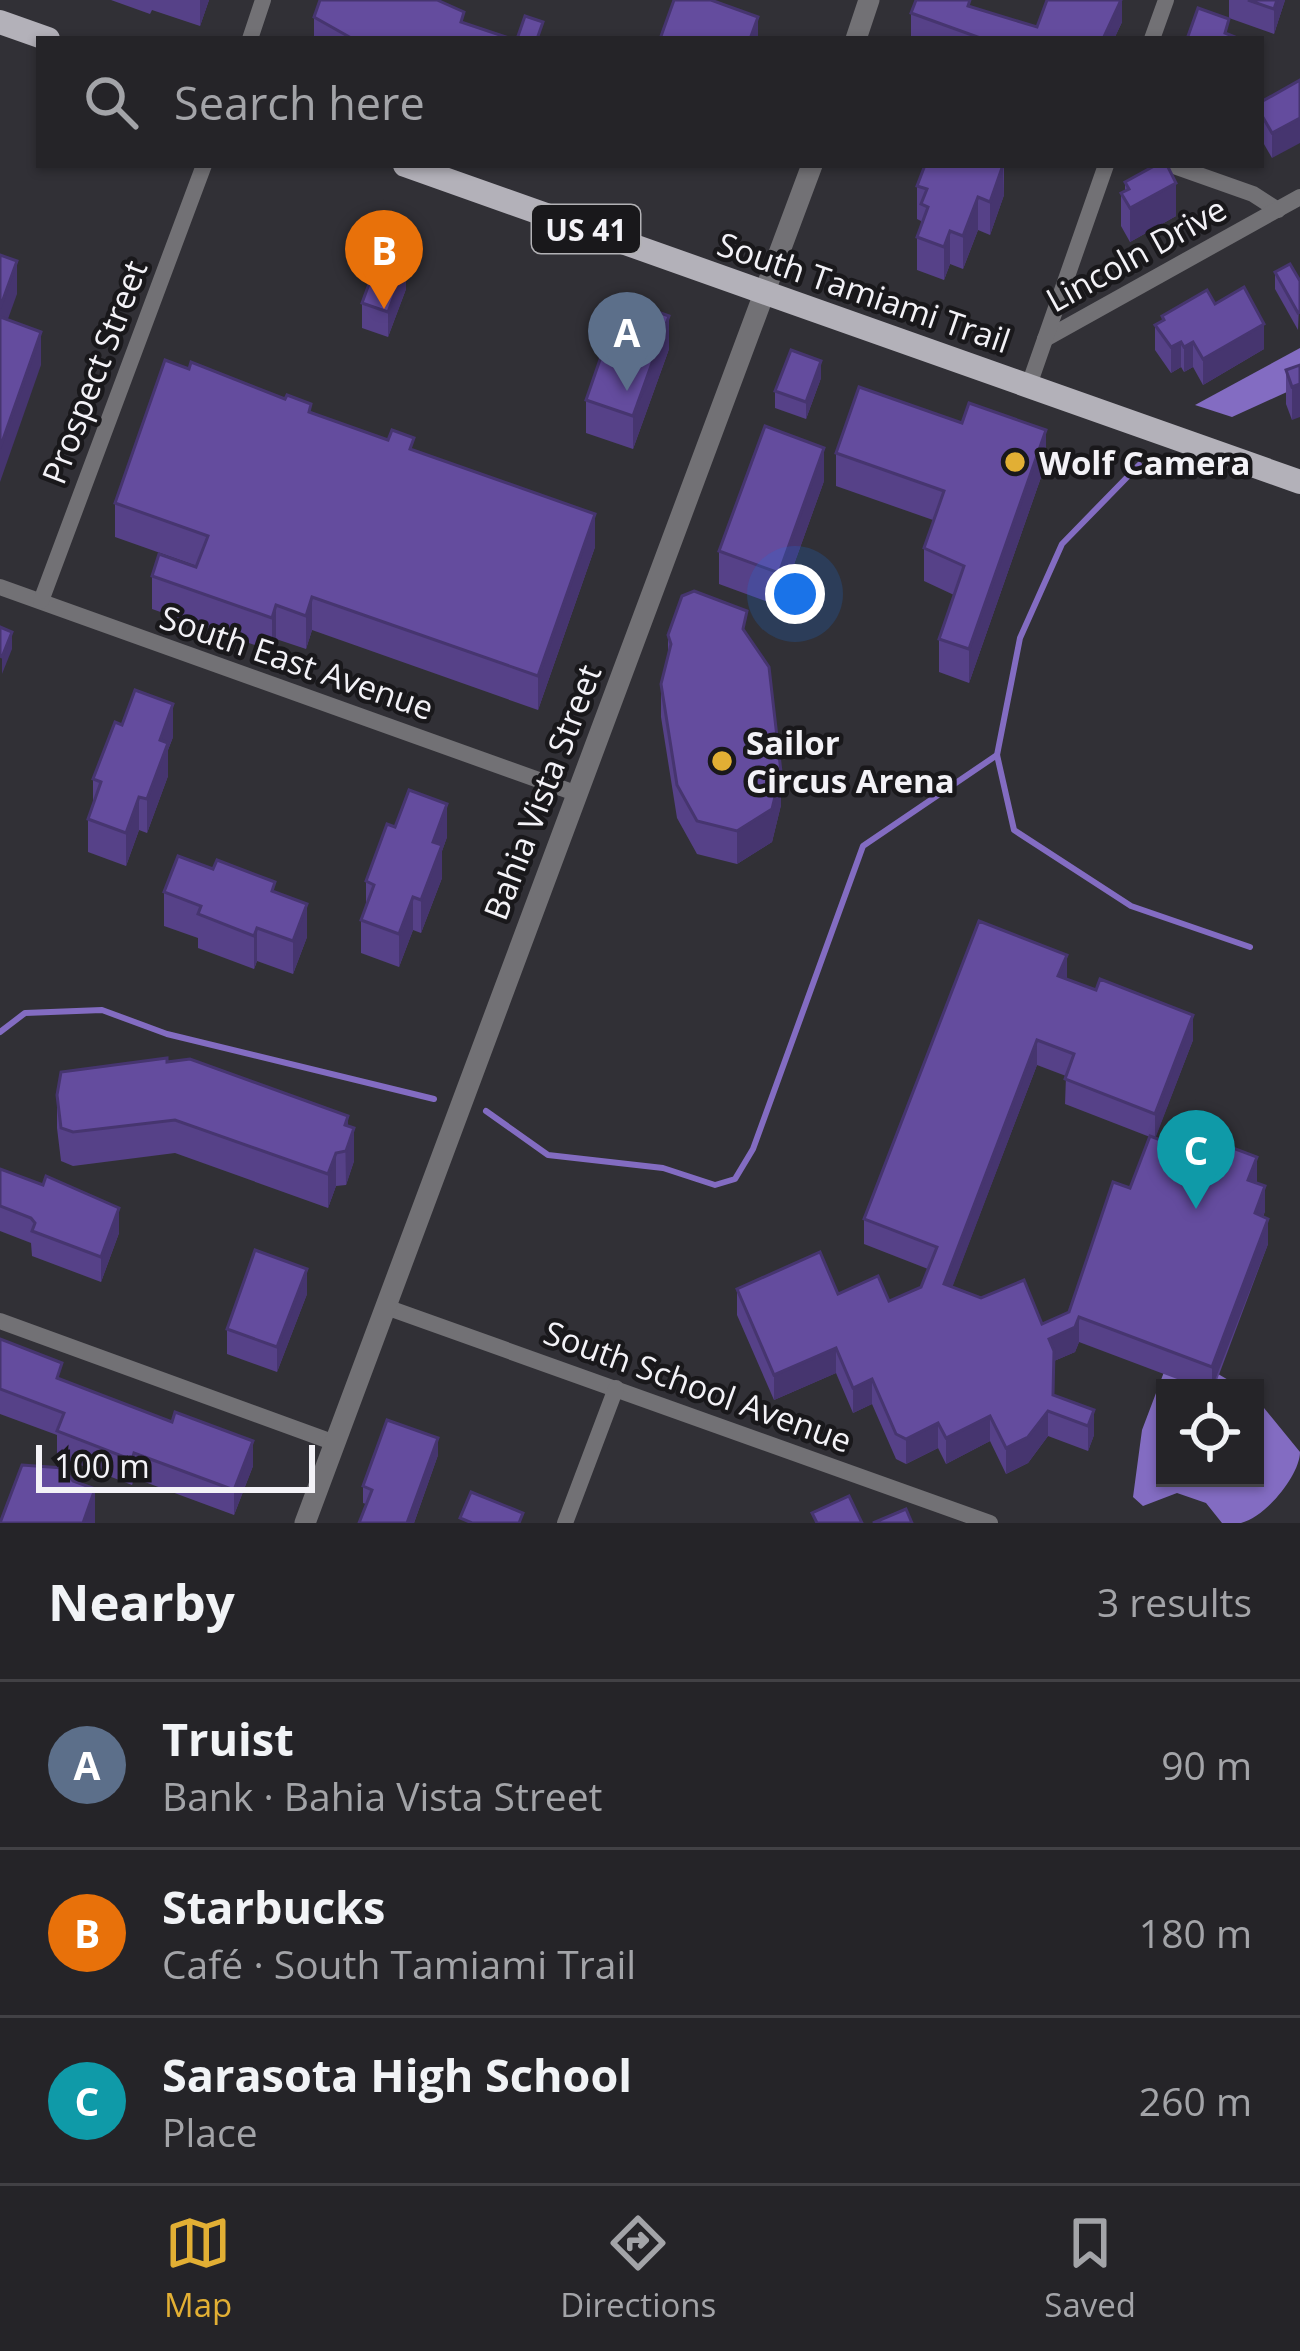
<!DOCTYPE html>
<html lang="en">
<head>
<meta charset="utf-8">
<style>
  :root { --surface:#252428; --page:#2d2c30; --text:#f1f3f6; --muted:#a3a4a8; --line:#424145; --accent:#e2af34 }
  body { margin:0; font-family:"Open Sans",sans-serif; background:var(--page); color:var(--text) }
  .controls { position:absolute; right:36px; bottom:36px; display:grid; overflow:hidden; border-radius:0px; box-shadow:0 3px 9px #0004 }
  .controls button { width:108px; height:108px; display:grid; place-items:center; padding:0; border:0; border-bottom:3px solid var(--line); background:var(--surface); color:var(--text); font:60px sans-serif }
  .scale { position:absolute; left:36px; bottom:30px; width:279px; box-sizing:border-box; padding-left:12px; border:6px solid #f3f2f7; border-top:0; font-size:33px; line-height:42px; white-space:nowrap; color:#f3f2f7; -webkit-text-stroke:9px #19181b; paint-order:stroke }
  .you { position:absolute; left:795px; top:594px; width:42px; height:42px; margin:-30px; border:9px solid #fff; border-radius:50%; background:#1a73e8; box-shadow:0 0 0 18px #1a73e833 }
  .badge { display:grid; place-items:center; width:78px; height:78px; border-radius:50%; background:var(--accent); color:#fff; font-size:39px; font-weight:700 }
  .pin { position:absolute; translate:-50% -99px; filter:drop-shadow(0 3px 6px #0008) }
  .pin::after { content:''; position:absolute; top:63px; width:42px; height:36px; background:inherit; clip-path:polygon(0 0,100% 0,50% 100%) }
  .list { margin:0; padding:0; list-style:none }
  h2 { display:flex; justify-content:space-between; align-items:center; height:156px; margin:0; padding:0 48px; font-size:51px }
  h2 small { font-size:39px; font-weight:400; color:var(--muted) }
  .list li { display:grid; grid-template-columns:78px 1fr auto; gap:36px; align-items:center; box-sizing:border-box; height:168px; padding:0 48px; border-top:3px solid var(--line) }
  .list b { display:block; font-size:45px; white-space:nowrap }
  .list p { margin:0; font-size:39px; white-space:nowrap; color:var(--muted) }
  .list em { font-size:39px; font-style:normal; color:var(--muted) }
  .icon { flex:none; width:66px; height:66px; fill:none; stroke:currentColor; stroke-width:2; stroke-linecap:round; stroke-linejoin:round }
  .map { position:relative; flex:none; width:1300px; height:1523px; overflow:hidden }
  .search { position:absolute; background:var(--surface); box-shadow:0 3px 9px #0004; left:36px; right:36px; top:36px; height:132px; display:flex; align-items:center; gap:30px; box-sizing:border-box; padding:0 42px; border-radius:0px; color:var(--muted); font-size:45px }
  .sheet { height:660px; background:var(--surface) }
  nav { display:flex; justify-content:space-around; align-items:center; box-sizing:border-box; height:168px; border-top:3px solid var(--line); background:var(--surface); font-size:33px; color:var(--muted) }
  nav a { display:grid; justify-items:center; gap:6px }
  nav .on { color:var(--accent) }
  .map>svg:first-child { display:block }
</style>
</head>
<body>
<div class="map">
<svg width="1300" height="1523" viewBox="0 0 1300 1523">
  <rect width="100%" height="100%" fill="#313036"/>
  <g fill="#836cc2">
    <polygon points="1300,348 1300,386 1232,417 1195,405"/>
    <path d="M1213,1371L1242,1388H1165V1478H1255V1397L1300,1452C1300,1475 1265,1518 1241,1523C1235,1523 1228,1523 1222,1523L1206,1503L1177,1493L1143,1506L1133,1497L1142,1430L1164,1372Z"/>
  </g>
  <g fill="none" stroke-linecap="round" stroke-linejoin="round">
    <g stroke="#836cc2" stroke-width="6">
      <polyline points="1139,465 1062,544 1020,638 997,755 1014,830 1131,906 1250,947"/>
      <polyline points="0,1032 25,1013 102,1010 167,1034 434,1099"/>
      <polyline points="486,1111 548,1155 663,1168 715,1185 735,1179 753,1149 863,846 997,755"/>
    </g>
    <g stroke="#727175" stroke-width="16">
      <polyline points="250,39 263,0"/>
      <polyline points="1152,39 1166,0"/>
      <polyline points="1171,165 1253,194 1278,210"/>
      <polyline points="1045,339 1300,197"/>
      <polyline points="1029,385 1106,165"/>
      <polyline points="0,587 575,793"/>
      <polyline points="41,601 204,165"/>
      <polyline points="386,1307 990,1523"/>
      <polyline points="0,1321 335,1443"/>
      <polyline points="565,1523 616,1388"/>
    </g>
    <g stroke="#727175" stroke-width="21">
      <polyline points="856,39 869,0"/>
      <polyline points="305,1523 812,165"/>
    </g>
    <g stroke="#b3b1b9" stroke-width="24">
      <polyline points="0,22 48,39"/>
      <polyline points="405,165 1300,482"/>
    </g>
  </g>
  <g fill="#564188" fill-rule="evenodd">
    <polygon points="111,0 209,0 200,26 152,10 150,14"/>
    <polygon points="1229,0 1285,0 1274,34 1229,18"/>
    <polygon points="970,7 1037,27 1122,22 1114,39 919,39 911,36 911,13"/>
    <polygon points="314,17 464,23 512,39 314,39"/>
    <polygon points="1300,80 1272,158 1261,139 1261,102"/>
    <polygon points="1004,165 1004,195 990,235 978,230 963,269 950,264 944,280 917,270 917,237 921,224 921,221 917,219 917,186"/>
    <polygon points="1125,182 1176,216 1130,242 1121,226 1121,193 1125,191"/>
    <polygon points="1275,272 1300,281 1298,330 1275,289"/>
    <polygon points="406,289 388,337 362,328 362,303"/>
    <polygon points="1215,304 1264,349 1203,385 1193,367 1184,372 1181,367 1171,373 1155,350 1155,325 1162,321 1162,316"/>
    <polygon points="669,349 633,449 586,433 586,400"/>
    <polygon points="1300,365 1292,420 1286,404 1286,370"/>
    <polygon points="821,378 806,419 775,408 775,391"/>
    <polygon points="311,413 414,450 595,547 538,710 312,630 306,649 276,639 272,651 152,609 152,576 196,567 197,566 115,537 115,503"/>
    <polygon points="962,423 1046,463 969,683 939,672 939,639 954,595 924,581 924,548 933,520 836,486 836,453"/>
    <polygon points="824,481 779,606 719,584 719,551"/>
    <polygon points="668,635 747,635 781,805 772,842 737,864 697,854 677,818 661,717 661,684 668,656"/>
    <polygon points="173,737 168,750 168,776 147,833 139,830 126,866 88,852 88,819 93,804 93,779"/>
    <polygon points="395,827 447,837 442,851 442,878 421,933 413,930 399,967 361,953 361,920 366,906 366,881"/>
    <polygon points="164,892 275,892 307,937 293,974 257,961 254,969 198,948 198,938 164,926"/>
    <path d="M1067,979L1193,1040L1155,1138L1257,1183L1265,1211L1263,1217L1268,1244L1214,1388H1201L1079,1342L1075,1352L1054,1361V1395L1094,1410V1435L1088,1451L1048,1436L1028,1463L1006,1474L990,1441L946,1464L938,1448L906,1464L896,1459L872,1404L853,1413L836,1373L774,1400L737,1315V1289L838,1294L889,1301L921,1287L928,1269L864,1244V1219ZM1037,1065L1066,1076L1065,1104L1150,1137L1130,1188L1069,1312L1042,1324L952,1287Z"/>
    <polygon points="167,1062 348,1126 354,1161 346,1185 336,1186 328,1208 175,1153 73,1166 61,1161 57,1128 57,1095"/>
    <polygon points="0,1169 119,1233 101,1282 32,1256 31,1243 0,1231"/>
    <polygon points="307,1294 277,1372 227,1354 227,1329"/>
    <polygon points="0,1339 62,1380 253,1466 234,1515 134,1478 132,1485 57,1456 57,1435 0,1414"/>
    <polygon points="438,1455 414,1523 359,1523 366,1504 363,1503 363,1486"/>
  </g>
  <g fill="#46356f">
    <polygon points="200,0 209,0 200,26"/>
    <polygon points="1122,0 1122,22 1114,39 1103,39"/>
    <polygon points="1277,0 1285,0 1274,34 1274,9"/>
    <polygon points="758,17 758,39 750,39"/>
    <polygon points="1300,118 1300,143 1272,158 1272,133"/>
    <polygon points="1003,165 1004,195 990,235 990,202"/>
    <polygon points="1176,183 1176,216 1130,242 1130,208"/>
    <polygon points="978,197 978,230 963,269 963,236"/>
    <polygon points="950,231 950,264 944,280 944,247"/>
    <polygon points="17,261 17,294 0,341 0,308"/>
    <polygon points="406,264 406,289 388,337 388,312"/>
    <polygon points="669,316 669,349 633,449 633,416"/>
    <polygon points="1264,324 1264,349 1203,385 1203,359"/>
    <polygon points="41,332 41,365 0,482 0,448"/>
    <polygon points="1181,342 1181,367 1171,373 1171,347"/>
    <polygon points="1193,342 1193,367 1184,372 1184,347"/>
    <polygon points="821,361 821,378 806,419 806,402"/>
    <polygon points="1300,384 1300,417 1292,420 1292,387"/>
    <polygon points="1046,430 1046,463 969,683 969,649"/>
    <polygon points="824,448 824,481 779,606 779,573"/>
    <polygon points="595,514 595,547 538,710 538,676"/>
    <polygon points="312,597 312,630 306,649 306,616"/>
    <polygon points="276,605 276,639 272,651 272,618"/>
    <polygon points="12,632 12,649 2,674 2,657"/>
    <polygon points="173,704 173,737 168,750 168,776 147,833 147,799 160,740"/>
    <polygon points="781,772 781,805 772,842 737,864 737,831"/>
    <polygon points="139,797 139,830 126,866 126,833"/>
    <polygon points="447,804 447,837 442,851 442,878 421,933 421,900 433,842"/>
    <polygon points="413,897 413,930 399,967 399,934"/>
    <polygon points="307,904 307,937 293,974 293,941"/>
    <polygon points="257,928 257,961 254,969 254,936"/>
    <polygon points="1067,955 1067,980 1058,976"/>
    <polygon points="1193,1015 1193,1040 1155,1139 1155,1114"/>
    <polygon points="1037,1040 1037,1065 944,1309 944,1284"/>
    <polygon points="348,1116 348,1145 354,1128 354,1161 346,1185 345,1125"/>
    <polygon points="336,1153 336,1186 328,1208 328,1174"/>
    <polygon points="1257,1157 1257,1182 1248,1205 1248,1180"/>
    <polygon points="1265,1186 1265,1211 1255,1239 1255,1213"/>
    <polygon points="119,1208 119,1233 101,1282 101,1257"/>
    <polygon points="1268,1219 1268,1244 1212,1388 1212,1367"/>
    <polygon points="307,1269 307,1294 277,1372 277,1347"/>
    <polygon points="1079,1317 1079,1342 1075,1352 1054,1361 1053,1420 1054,1362 1049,1339"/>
    <polygon points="836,1348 836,1373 774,1400 774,1375"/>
    <polygon points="872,1379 872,1404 853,1413 853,1388"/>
    <polygon points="1094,1410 1094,1435 1088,1451 1088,1426"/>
    <polygon points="1048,1411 1048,1436 1028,1463 1006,1474 1006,1448"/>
    <polygon points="990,1416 990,1441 946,1464 946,1438"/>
    <polygon points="938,1423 938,1448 906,1464 906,1439"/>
    <polygon points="438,1438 438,1455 414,1523 407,1523"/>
    <polygon points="253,1441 253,1466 234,1515 234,1490"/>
    <polygon points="134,1453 134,1478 132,1485 132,1460"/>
    <polygon points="95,1489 95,1523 83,1523"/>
  </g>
  <g fill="#644c9e" stroke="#46356f" stroke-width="3">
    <polygon points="320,0 437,0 464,12 461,22 512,39 353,39 314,17"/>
    <polygon points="674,0 711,0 758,17 750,39 660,39"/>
    <polygon points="916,0 970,0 968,6 1037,27 1047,0 1121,0 1103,39 983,39 911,13"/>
    <polygon points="1248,0 1277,0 1274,9"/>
    <polygon points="1198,8 1229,19 1225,33 1235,37 1235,39 1187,39"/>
    <polygon points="525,16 543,22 537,39 517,39"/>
    <polygon points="1300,80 1300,118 1272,133 1261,114 1261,102"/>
    <polygon points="925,165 1003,165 990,202 978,197 963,236 950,231 944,247 917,237 928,207 921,204 927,189 917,186"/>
    <polygon points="1156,165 1167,165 1176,183 1130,208 1121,193 1129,189 1125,182"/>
    <polygon points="380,254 406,264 388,312 362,303"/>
    <polygon points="0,255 17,261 0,308"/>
    <polygon points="1290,264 1300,281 1300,312 1298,313 1275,272"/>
    <polygon points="1244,287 1264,324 1203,359 1193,342 1184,347 1181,342 1171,347 1155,325 1164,320 1162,316 1207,290 1215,304"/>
    <polygon points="621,299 669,316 633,416 586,400"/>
    <polygon points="0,317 41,332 0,448"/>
    <polygon points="791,350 821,361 806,402 775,391"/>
    <polygon points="165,360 189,369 191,362 285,399 287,395 311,404 309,412 388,440 392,430 414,438 410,449 595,514 538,676 312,597 306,616 276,605 272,618 152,576 159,554 196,567 208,536 115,503"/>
    <polygon points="1300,365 1300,384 1292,387 1286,370"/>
    <polygon points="859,387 962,423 969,403 1046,430 969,649 939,639 964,566 924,548 944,491 836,453"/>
    <polygon points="765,426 824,448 779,573 719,551"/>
    <polygon points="694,591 747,611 743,629 769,667 781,772 772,809 737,831 697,821 677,785 661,684 671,644 668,635 682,596"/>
    <polygon points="0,627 12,632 2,657 0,656"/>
    <polygon points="135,690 173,704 160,740 168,743 147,799 139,797 126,833 88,819 101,782 93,779 115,722 122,725"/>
    <polygon points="409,790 447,804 433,842 442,845 421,900 413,897 399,934 361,920 374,885 366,881 387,824 395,827"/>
    <polygon points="178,856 213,869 217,860 275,882 272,891 307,904 293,941 257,928 254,936 198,914 201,906 164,892"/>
    <polygon points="979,921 1067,955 1058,976 1096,990 1100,979 1193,1015 1155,1114 1065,1079 1074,1054 1037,1040 944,1284 981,1298 1024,1280 1042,1324 1069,1312 1113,1182 1130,1188 1150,1136 1211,1159 1217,1142 1257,1157 1248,1180 1265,1186 1255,1213 1268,1219 1212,1367 1079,1317 1075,1327 1049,1339 1054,1351 1053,1395 1094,1410 1088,1426 1048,1411 1028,1437 1006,1448 990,1416 946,1438 938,1423 906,1439 896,1434 872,1379 853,1388 836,1348 774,1375 737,1289 820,1252 838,1294 878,1276 889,1301 921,1287 937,1247 864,1219"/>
    <polygon points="167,1058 167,1062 190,1059 348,1116 345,1125 354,1128 346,1151 336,1153 328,1174 175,1120 73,1132 61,1128 57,1095 61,1072"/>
    <polygon points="0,1169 43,1185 46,1176 119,1208 101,1257 32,1231 35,1223 31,1218 0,1206"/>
    <polygon points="255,1250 307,1269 277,1347 227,1329"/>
    <polygon points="0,1339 62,1363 57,1378 172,1422 175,1412 253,1441 234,1490 134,1453 132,1460 57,1431 64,1413 0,1389"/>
    <polygon points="387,1420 438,1438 407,1523 359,1523 372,1490 363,1486"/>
    <polygon points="22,1465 63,1468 73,1481 95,1489 83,1523 0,1523"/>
    <polygon points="471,1492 523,1513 519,1523 472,1523 460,1518"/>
    <polygon points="849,1496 862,1523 817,1523 812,1513"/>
    <polygon points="906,1509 912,1523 873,1523"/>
  </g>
  <g fill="#e2af34" stroke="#19181b" stroke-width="4.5">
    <circle cx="1015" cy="462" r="12"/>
    <circle cx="722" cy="761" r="12"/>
  </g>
  <g text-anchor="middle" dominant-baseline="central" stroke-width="9" stroke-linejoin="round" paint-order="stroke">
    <rect fill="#19181b" stroke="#b2b1b5" stroke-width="3" x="532" y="205" width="108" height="48" rx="9"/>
    <g font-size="30" font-weight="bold" fill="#f3f2f7">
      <text x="586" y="229">US 41</text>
    </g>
    <g font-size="33" fill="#f3f2f7" stroke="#19181b">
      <text transform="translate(1136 254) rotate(-29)">Lincoln Drive</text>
      <text transform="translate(864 292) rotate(19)">South Tamiami Trail</text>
      <text transform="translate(94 372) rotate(-69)">Prospect Street</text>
      <text transform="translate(297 662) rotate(19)">South East Avenue</text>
      <text transform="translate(542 792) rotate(-69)">Bahia Vista Street</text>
      <text transform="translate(698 1386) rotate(20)">South School Avenue</text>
    </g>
    <g font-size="33" font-weight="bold" fill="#f3f2f7" stroke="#19181b" text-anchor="start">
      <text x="1039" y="462">Wolf Camera</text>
      <text x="746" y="742">Sailor<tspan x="746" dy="38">Circus Arena</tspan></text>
    </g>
  </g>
</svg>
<div class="controls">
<button><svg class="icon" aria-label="locate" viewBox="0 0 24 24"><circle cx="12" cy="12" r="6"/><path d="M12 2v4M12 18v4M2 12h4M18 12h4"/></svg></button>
</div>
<div class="scale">100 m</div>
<div class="you"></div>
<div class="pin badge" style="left:627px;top:391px;background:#5c6f8a">A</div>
<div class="pin badge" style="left:384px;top:309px;background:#e8710a">B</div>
<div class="pin badge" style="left:1196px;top:1209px;background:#0f9aa8">C</div>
<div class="search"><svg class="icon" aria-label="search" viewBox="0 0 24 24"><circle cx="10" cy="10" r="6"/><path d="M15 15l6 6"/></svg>Search here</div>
</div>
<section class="sheet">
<h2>Nearby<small>3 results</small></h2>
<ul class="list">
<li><span class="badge" style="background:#5c6f8a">A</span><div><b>Truist</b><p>Bank · Bahia Vista Street</p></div><em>90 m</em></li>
<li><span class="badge" style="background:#e8710a">B</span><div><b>Starbucks</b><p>Café · South Tamiami Trail</p></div><em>180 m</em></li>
<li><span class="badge" style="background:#0f9aa8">C</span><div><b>Sarasota High School</b><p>Place</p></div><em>260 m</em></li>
</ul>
</section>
<nav>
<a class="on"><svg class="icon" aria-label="map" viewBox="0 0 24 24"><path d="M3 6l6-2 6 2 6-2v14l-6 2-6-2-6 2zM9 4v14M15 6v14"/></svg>Map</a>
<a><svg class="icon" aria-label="directions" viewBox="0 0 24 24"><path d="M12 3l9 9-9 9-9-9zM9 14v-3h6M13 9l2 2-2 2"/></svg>Directions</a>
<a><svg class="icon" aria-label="saved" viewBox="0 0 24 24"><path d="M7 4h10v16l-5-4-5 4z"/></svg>Saved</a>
</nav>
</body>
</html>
